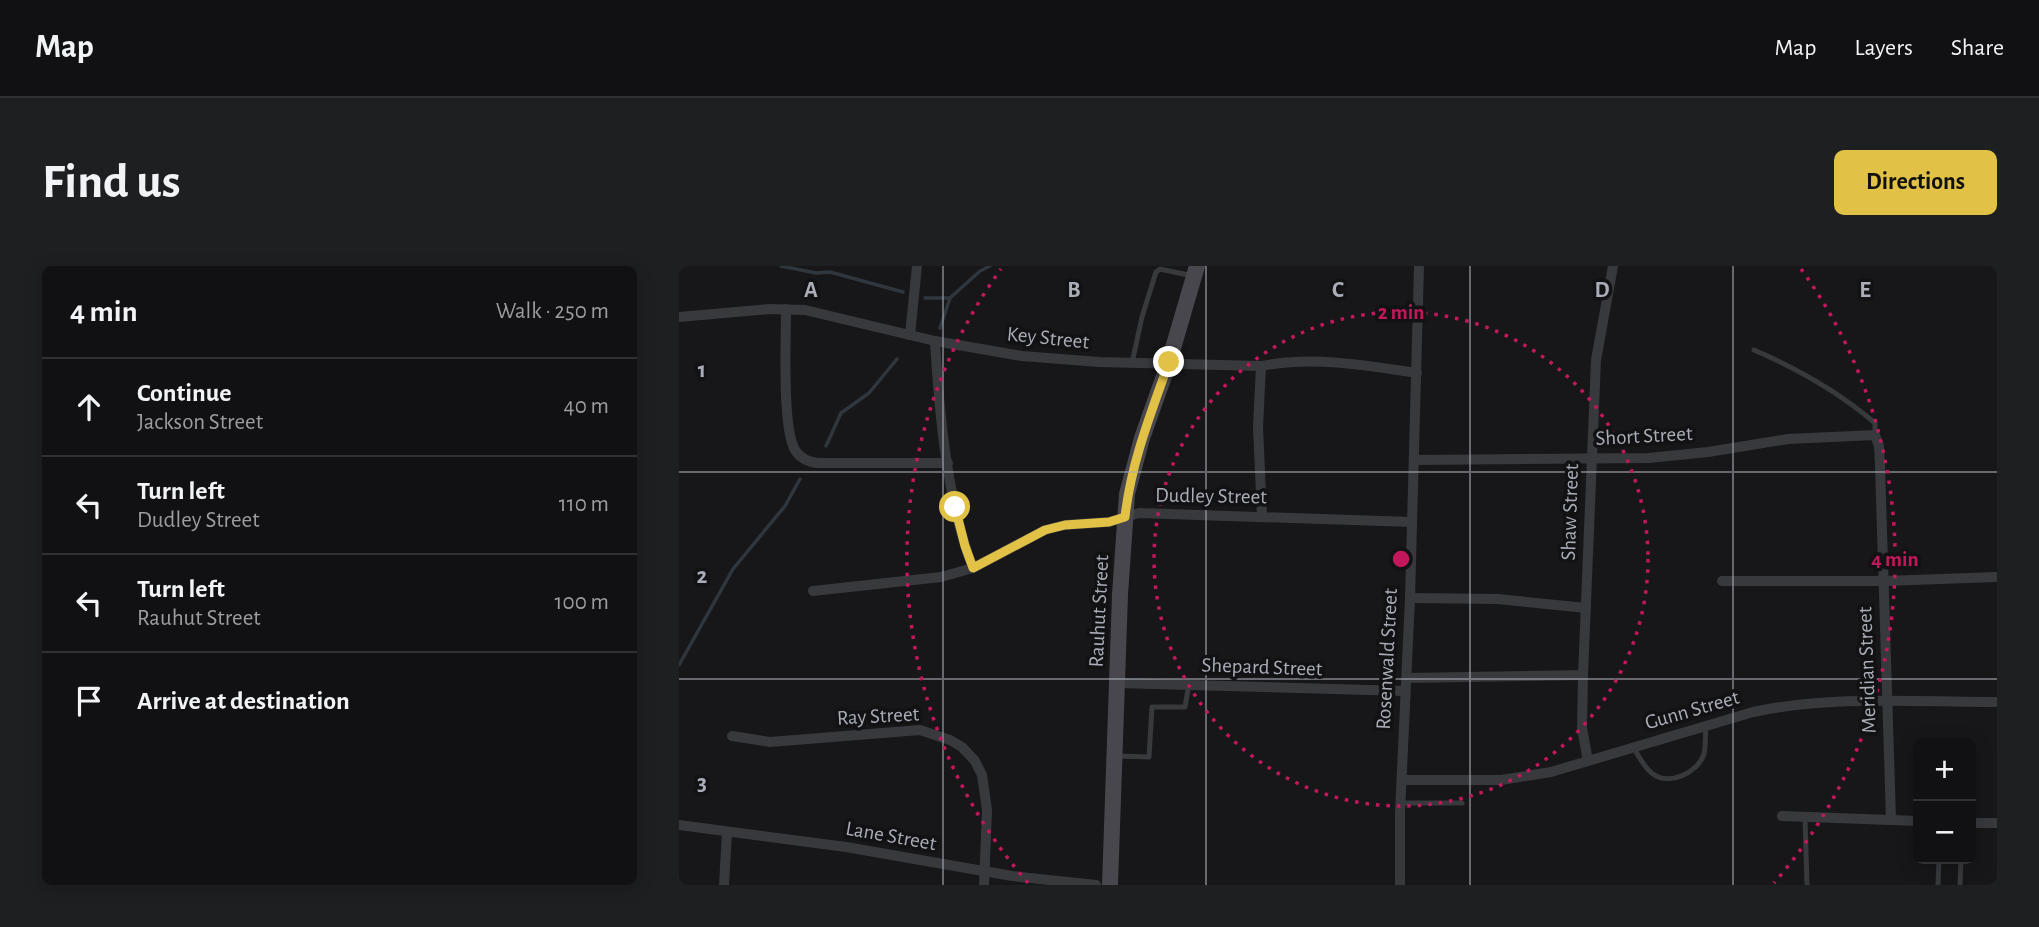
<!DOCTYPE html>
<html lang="en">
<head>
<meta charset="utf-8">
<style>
  :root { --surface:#111113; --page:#1e1f21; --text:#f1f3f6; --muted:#9c9da0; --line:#303133; --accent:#e2c246 }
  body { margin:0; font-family:"Alegreya Sans",sans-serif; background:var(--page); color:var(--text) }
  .controls { position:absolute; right:21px; bottom:21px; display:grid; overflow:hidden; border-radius:10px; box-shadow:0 4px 18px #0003 }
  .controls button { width:63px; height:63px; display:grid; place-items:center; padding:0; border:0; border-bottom:2px solid var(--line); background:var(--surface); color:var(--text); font:35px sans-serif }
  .stop { position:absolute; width:21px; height:21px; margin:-16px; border:5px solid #e2c246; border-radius:50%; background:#fff }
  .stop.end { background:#e2c246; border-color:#fff; box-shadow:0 2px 7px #0008 }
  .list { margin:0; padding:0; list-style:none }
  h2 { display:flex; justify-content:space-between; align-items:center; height:91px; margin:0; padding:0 28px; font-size:30px }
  h2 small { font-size:23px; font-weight:400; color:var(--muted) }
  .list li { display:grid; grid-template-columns:46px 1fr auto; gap:21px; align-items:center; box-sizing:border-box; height:98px; padding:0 28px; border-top:2px solid var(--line) }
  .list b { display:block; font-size:26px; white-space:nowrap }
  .list p { margin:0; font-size:23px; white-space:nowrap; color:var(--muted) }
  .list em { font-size:23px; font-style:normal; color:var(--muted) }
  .icon { flex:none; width:38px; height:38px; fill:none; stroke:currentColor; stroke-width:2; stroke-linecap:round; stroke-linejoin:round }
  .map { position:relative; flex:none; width:1318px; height:619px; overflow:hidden; border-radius:10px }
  header { display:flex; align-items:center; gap:42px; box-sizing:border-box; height:98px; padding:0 35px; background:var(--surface); border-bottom:2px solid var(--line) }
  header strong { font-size:33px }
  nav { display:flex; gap:38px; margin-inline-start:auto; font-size:24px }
  .intro { display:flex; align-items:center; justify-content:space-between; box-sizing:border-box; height:168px; padding:0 42px }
  h1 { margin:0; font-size:49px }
  .button { padding:18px 32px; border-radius:10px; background:var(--accent); color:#111; font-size:24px; font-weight:700 }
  main { display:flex; gap:42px; padding:0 42px }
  aside { flex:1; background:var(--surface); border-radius:10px; box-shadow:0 4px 18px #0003 }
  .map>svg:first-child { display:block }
</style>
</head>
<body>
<header>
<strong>Map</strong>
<nav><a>Map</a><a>Layers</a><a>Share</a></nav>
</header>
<div class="intro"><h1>Find us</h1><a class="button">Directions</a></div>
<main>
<aside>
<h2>4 min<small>Walk · 250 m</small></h2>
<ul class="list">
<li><svg class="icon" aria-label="ahead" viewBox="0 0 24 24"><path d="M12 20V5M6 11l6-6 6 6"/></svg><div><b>Continue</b><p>Jackson Street</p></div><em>40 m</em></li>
<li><svg class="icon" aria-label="left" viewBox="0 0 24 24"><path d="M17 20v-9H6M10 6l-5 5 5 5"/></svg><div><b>Turn left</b><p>Dudley Street</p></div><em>110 m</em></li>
<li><svg class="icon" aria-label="left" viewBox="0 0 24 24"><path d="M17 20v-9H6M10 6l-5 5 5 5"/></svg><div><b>Turn left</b><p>Rauhut Street</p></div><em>100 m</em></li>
<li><svg class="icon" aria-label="arrive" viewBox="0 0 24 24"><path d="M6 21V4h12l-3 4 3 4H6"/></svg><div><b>Arrive at destination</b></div></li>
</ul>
</aside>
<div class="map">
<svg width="1318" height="619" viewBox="0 0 1318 619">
  <rect width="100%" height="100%" fill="#171719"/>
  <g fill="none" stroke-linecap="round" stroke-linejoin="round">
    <g stroke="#30363e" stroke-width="3.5">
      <polyline points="102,0 137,7 151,6 224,26"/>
      <polyline points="246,32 271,32 301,5 311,0"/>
      <polyline points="261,62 271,32"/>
      <polyline points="147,180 162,147 190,127 218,93"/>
      <polyline points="0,399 54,303 106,240 121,213"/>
    </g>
    <g stroke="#38393d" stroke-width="5">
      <path d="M1075,84C1117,102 1161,127 1196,157V169"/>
      <polyline points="453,97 463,51 477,6 481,3 514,10"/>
      <path d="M954,481C960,490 965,502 974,508C990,520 1019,507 1025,488C1027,479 1026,469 1027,460"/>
      <polyline points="439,490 470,491 473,441 506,441 510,418"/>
      <polyline points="721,537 783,537"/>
      <polyline points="1126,552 1128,619"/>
      <polyline points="1259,619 1260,593"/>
      <polyline points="1281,619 1282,593"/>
    </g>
    <g stroke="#38393d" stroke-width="10">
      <path d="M107,43C107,73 103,162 116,184C121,192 129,196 139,197H269"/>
      <path d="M0,51L91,43L126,44L256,75L343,90L420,96L582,100C635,90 685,99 738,107"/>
      <polyline points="231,69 238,0"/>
      <path d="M256,75C260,145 268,236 294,302"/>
      <polyline points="582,100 579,161 583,250"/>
      <polyline points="736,194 970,192 1029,186 1109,173 1196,169 1200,180 1201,200 1212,554"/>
      <polyline points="1043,315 1205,315 1318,311"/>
      <polyline points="134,325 262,311 294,302 366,264 386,259 430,256 460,247 733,256"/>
      <polyline points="731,332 819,333 907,342"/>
      <polyline points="728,412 904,409"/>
      <polyline points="438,417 726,425"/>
      <polyline points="53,470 91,476 241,464 271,474 283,481 296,495 303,509 308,544 305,619"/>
      <polyline points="909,495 903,462 904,409 917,94 934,0"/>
      <path d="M723,514H822L872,506L1074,446C1153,429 1238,436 1318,436"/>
      <polyline points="1103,550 1239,555"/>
      <polyline points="1292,557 1318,557"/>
      <polyline points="0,559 167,581 333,610 417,619"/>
      <polyline points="45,619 48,566"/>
      <polyline points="721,619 721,547 731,332 740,0"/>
    </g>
    <polyline stroke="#47474d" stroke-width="16" points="431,619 441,329 448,228 463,172 490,96 518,0"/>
  </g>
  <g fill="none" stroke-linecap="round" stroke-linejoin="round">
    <path stroke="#e2c246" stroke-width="9" d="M276,241L286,280L294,302L366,264L386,259L430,256L446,251C452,197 472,147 490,96"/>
  </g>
  <path fill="none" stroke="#aaadb7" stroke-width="2" stroke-opacity="0.55" d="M264,0V619M527,0V619M791,0V619M1054,0V619M0,206H1318M0,413H1318"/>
  <g fill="none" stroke="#c2185b" stroke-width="3.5" stroke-dasharray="3.5 7">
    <circle cx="722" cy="293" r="247"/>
    <path d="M349 617A494 494 0 0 1 322 3M1122 3A494 494 0 0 1 1095 617"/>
  </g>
  <g text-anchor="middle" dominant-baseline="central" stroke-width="7" stroke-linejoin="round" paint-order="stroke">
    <g font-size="21" fill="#aaadb7" stroke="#121214">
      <text transform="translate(369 72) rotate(6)">Key Street</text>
      <text transform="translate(965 170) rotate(-3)">Short Street</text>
      <text transform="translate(532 230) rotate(1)">Dudley Street</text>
      <text transform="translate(891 246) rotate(-88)">Shaw Street</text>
      <text transform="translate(420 345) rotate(-87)">Rauhut Street</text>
      <text transform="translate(708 393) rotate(-87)">Rosenwald Street</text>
      <text transform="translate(583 401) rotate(2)">Shepard Street</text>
      <text transform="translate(1188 404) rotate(-92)">Meridian Street</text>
      <text transform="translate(1013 444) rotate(-16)">Gunn Street</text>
      <text transform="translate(199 450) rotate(-3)">Ray Street</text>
      <text transform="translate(212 570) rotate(10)">Lane Street</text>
    </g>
  </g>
  <g font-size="23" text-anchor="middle" font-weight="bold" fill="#aaadb7" stroke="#121214" stroke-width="7" stroke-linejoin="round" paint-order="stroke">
    <text x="132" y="31">A</text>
    <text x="395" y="31">B</text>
    <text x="659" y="31">C</text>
    <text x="923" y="31">D</text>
    <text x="1186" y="31">E</text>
    <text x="23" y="111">1</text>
    <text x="23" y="317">2</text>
    <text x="23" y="524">3</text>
  </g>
  <circle cx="722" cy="293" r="10" fill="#c2185b" stroke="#121214" stroke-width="3.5"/>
  <g font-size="21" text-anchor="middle" font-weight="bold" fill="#c2185b" stroke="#121214" stroke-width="7" stroke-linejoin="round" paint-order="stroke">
    <text x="722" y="53">2 min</text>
    <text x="1216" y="300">4 min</text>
  </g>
</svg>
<div class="controls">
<button>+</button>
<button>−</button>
</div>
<div class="stop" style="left:276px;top:241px"></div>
<div class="stop end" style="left:490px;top:96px"></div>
</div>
</main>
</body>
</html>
